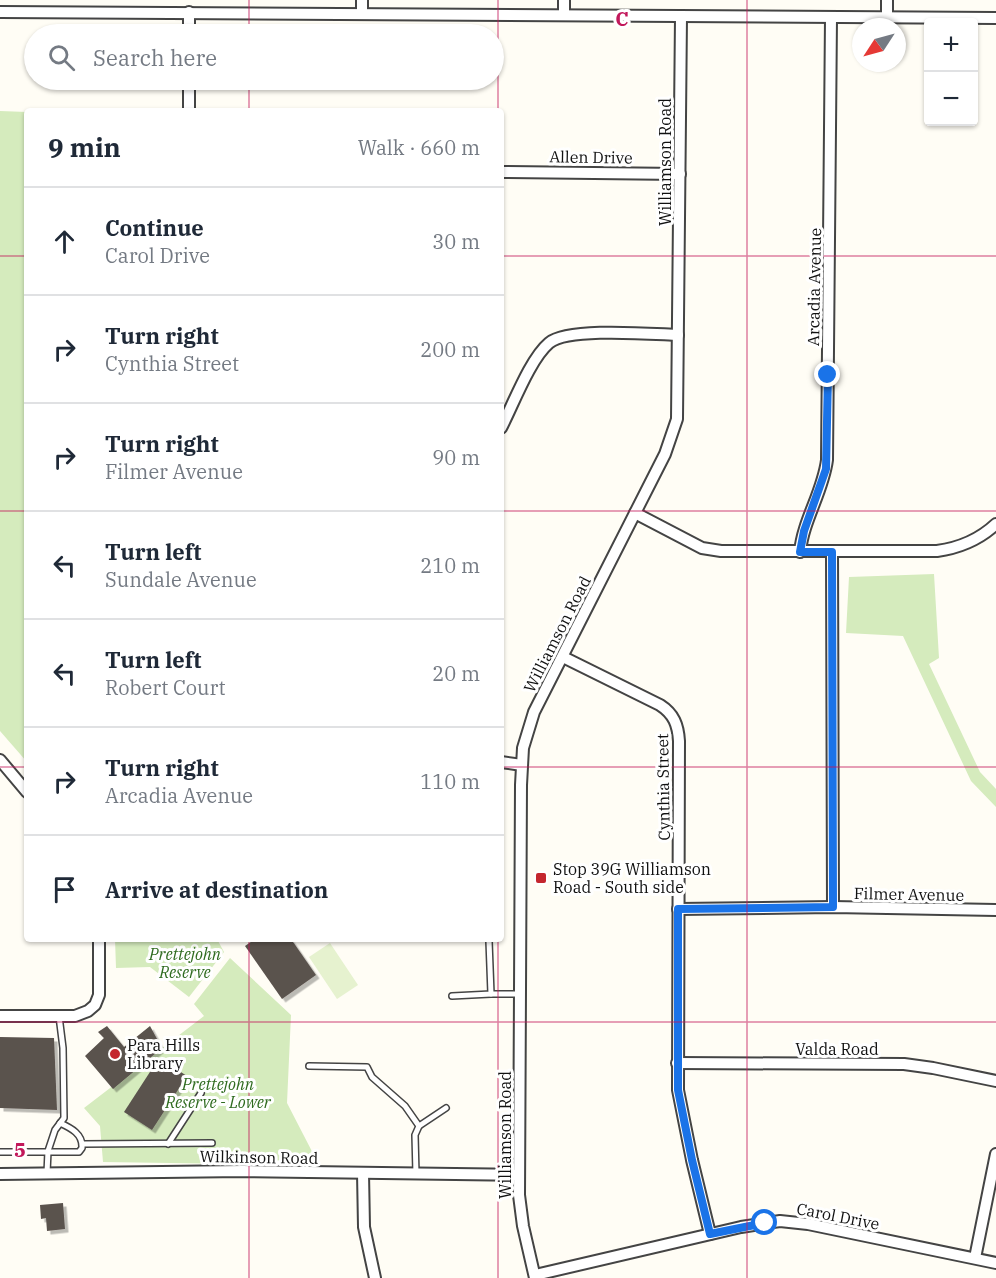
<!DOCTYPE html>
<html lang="en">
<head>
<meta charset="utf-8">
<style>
  :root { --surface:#fff; --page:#f6f6f7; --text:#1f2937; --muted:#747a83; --line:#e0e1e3 }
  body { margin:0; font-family:"IBM Plex Serif",serif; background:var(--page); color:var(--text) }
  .controls { position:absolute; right:18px; top:18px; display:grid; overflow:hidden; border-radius:6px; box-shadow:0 2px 4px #0004 }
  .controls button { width:54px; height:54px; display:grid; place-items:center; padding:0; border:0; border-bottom:2px solid var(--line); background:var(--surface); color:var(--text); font:30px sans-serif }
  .compass { position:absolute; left:852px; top:18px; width:54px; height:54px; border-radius:50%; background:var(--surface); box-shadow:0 2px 4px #0004; rotate:234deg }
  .stop { position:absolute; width:18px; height:18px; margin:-14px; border:4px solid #1a73e8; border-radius:50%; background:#fff }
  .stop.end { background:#1a73e8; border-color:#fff; box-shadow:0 2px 6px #0008 }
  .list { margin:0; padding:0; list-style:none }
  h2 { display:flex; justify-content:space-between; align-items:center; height:78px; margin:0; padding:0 24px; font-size:26px }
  h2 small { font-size:20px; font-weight:400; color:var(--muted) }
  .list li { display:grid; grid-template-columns:39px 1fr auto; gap:18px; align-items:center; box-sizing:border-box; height:108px; padding:0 24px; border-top:2px solid var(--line) }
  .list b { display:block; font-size:22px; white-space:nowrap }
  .list p { margin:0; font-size:20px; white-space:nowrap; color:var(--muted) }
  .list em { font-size:20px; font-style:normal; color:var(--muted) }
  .icon { flex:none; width:33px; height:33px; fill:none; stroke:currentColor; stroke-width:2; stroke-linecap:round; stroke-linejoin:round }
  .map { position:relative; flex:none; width:996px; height:1278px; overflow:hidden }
  .search { position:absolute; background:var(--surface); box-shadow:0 2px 4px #0004; left:24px; top:24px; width:480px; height:66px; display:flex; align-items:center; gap:15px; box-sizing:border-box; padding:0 21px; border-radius:33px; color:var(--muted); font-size:22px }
  .panel { position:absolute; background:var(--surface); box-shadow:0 2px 4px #0004; left:24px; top:108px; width:480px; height:834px; border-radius:6px }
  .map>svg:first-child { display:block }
</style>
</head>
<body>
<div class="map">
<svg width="996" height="1278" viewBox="0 0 996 1278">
  <defs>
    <filter id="shadow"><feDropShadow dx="3.5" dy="3.5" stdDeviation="0" flood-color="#0004"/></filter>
  </defs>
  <rect width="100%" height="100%" fill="#fffdf5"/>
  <g fill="#d5ebbd">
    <polygon points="0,111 27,112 27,762 0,731"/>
    <polygon points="934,574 939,658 929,664 980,772 996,789 996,807 971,781 903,636 846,633 849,577"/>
    <polygon points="115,939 217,939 224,952 189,997 150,967 116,968"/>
    <polygon points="230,958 291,1015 287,1103 319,1165 103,1162 100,1126 84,1108 204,1016 194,1004"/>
  </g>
  <polygon fill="#e6f2cf" points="330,943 358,985 337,999 309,957"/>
  <g fill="#5a524d" filter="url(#shadow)">
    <polygon points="255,939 291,939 316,975 282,999 245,946"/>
    <polygon points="107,1026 124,1047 150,1026 162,1048 113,1089 85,1056 104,1038 98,1032"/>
    <polygon points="0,1037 54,1038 57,1110 0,1108"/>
    <polygon points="159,1058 187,1076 152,1130 124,1112"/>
    <polygon points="63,1203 65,1229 47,1231 46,1218 41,1219 40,1205"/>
  </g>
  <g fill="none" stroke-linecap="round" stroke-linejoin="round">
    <g stroke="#444" stroke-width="8">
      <g id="lane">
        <polyline points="491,994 520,994"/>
        <polyline points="452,996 491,994 489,941"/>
        <polyline points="309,1066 367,1067 372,1077 405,1106 419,1126 415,1135 416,1174"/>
        <polyline points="419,1126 446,1108"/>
        <polyline points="83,1144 212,1143"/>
        <polyline points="168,1144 201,1093"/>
        <path d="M0,1152H79L82,1148C83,1134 71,1128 60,1123"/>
        <polyline points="47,1173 48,1151 55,1130 64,1118 63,1048 59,1016"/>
      </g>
    </g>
    <g stroke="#444" stroke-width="14">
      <g id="street">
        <polyline points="362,0 362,13"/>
        <polyline points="564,0 564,14"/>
        <polyline points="0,12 996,18"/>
        <polyline points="189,12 189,34"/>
        <polyline points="887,17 887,0"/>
        <polyline points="189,111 189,80"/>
        <polyline points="501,172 680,174"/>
        <path d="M501,428C513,405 530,359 549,343C568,327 651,334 678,335"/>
        <path d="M635,513L702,548L721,551H937C959,548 980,539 996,524"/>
        <path d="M800,552C803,520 823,492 827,460L831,18"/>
        <polyline points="832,552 833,907"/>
        <path d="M563,657L660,705C674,714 678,725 679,741L678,1090L692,1160L710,1234"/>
        <polyline points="0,760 27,792"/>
        <polyline points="501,762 522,765"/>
        <polyline points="678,909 833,907 996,910"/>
        <polyline points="0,1016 75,1016 88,1011 95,1005 99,995 99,939"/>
        <polyline points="677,1063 904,1064 933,1068 996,1081"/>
        <polyline points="363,1173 364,1227 375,1278"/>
        <polyline points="0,1174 243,1171 519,1175"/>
        <polyline points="975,1258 996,1154"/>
        <polyline points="535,1275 741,1227 780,1221 808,1224 996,1263"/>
        <polyline points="535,1278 523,1226 519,1195 521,785 523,748 534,712 665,454 677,419 681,17"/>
      </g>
    </g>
    <use href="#lane" stroke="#fff" stroke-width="5"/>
    <use href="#street" stroke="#fff" stroke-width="10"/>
  </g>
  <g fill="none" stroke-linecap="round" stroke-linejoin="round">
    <polyline stroke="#1a73e8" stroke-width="8" points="765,1223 710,1234 692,1160 678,1090 678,909 833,907 832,552 800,552 804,531 826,469 828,375"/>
  </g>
  <path fill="none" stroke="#c2185b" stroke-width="1.5" stroke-opacity="0.55" d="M249,0V34M498,0V111M747,0V1278M249,80V111M0,256H27M501,256H996M0,511H27M501,511H996M0,767H27M501,767H996M249,939V1278M498,939V1278M0,1022H996"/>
  <g fill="#c4262e" stroke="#fff" stroke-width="2">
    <rect x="535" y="872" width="12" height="12" rx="3"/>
    <circle cx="115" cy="1054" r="6"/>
  </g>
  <g text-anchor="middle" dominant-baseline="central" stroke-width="6" stroke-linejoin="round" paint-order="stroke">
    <g font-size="16" fill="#111" stroke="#fff">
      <text transform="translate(591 157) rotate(1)">Allen Drive</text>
      <text transform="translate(665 162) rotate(-90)">Williamson Road</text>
      <text transform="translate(814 287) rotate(-89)">Arcadia Avenue</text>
      <text transform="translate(557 634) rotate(-63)">Williamson Road</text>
      <text transform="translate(663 787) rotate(-91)">Cynthia Street</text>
      <text transform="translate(909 894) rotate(1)">Filmer Avenue</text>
      <text x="837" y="1049">Valda Road</text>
      <text transform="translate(505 1135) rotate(-90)">Williamson Road</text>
      <text transform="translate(259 1157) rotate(1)">Wilkinson Road</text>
      <text transform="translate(838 1216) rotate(11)">Carol Drive</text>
    </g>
    <g font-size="16" fill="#111" stroke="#fff" text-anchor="start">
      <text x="553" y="869">Stop 39G Williamson<tspan x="553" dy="18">Road - South side</tspan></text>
      <text x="127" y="1045">Para Hills<tspan x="127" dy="18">Library</tspan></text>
    </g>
    <g font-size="16" font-style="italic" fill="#2f6b1f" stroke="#fff">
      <text x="185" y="954">Prettejohn<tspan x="185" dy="18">Reserve</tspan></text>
      <text x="218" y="1084">Prettejohn<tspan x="218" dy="18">Reserve - Lower</tspan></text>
    </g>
  </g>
  <g font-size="20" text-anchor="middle" font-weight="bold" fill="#c2185b" stroke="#fff" stroke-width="6" stroke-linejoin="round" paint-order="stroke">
    <text x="622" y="26">C</text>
    <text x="20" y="1157">5</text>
  </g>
</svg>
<div class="controls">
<button>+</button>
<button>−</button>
</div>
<svg class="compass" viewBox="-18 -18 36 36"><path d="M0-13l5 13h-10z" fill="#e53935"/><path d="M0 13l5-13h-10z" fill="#747a83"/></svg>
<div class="stop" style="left:765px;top:1223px"></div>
<div class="stop end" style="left:828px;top:375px"></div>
<div class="search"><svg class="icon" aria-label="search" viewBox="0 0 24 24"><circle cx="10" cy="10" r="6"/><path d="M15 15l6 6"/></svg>Search here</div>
<section class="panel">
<h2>9 min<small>Walk · 660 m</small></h2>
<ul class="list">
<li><svg class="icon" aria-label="ahead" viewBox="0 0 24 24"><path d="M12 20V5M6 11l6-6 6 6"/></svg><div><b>Continue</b><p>Carol Drive</p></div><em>30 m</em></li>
<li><svg class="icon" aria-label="right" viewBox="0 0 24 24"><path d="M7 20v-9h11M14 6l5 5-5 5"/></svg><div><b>Turn right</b><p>Cynthia Street</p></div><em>200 m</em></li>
<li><svg class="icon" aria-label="right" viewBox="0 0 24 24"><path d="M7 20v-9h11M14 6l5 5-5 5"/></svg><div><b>Turn right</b><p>Filmer Avenue</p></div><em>90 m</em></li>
<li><svg class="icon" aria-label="left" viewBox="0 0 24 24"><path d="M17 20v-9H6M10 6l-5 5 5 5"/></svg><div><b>Turn left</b><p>Sundale Avenue</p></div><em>210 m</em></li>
<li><svg class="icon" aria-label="left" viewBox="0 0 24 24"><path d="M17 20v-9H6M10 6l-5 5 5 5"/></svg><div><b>Turn left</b><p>Robert Court</p></div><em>20 m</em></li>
<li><svg class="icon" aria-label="right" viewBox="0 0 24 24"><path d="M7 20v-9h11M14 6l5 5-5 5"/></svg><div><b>Turn right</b><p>Arcadia Avenue</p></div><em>110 m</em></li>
<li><svg class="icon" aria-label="arrive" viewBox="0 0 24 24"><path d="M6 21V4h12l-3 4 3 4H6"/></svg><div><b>Arrive at destination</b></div></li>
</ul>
</section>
</div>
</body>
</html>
